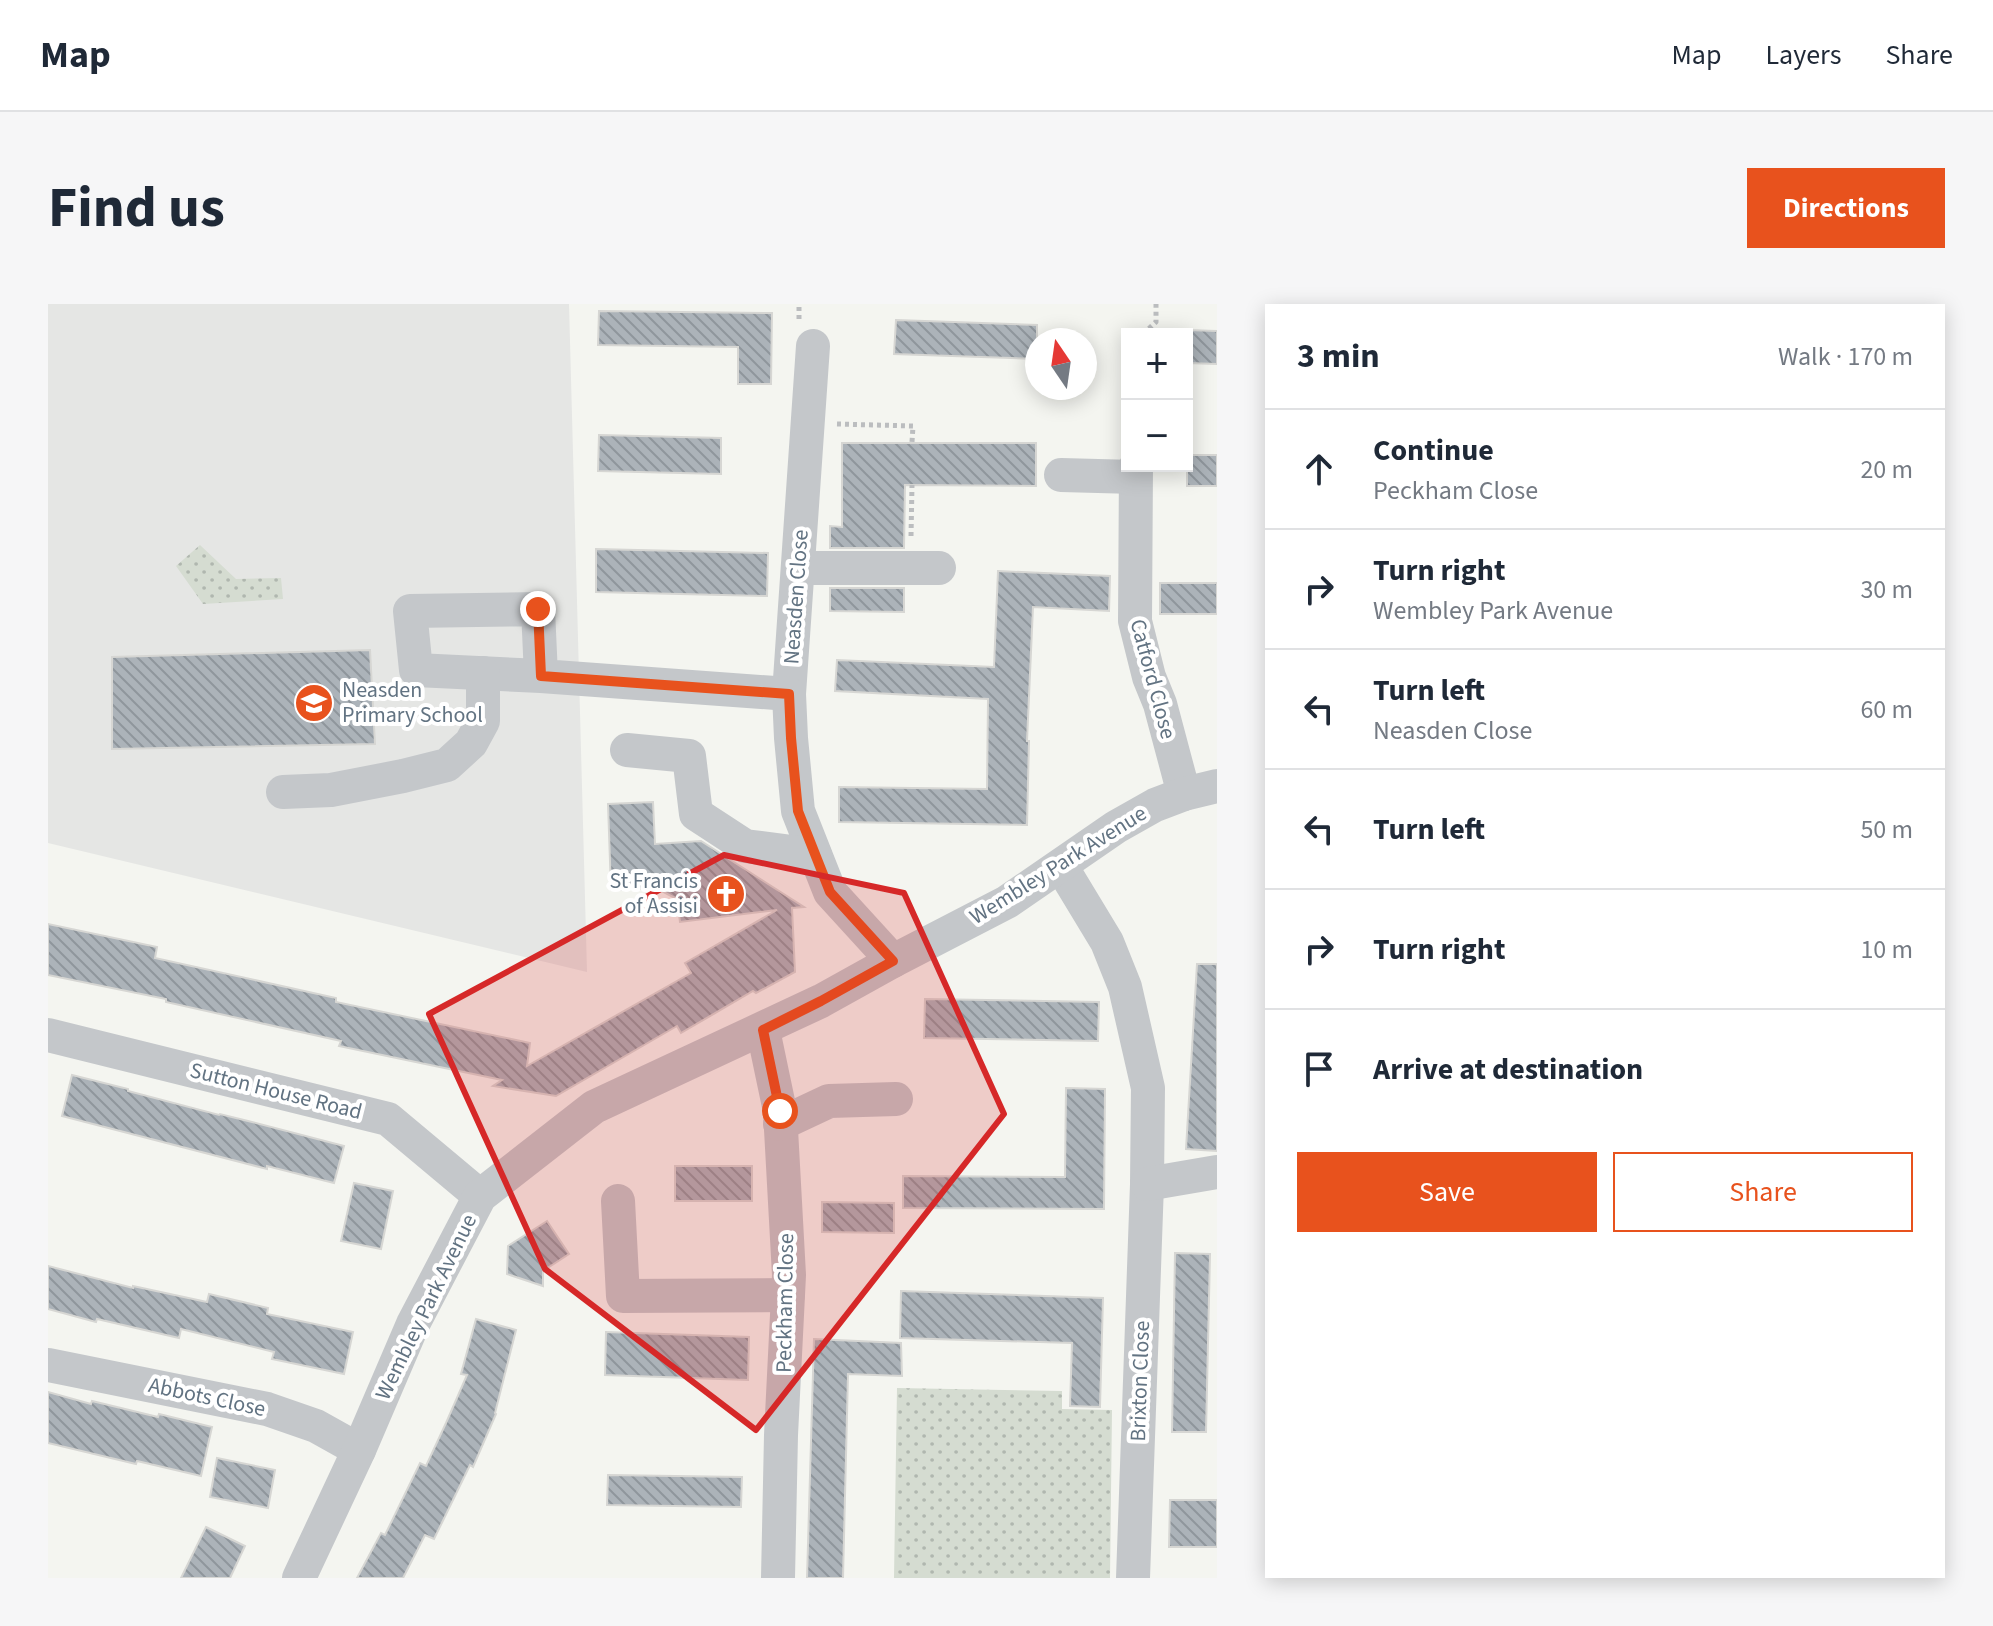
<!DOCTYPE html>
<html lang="en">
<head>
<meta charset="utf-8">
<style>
  :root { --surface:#fff; --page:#f6f6f7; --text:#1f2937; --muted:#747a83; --line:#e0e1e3; --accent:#e8521d }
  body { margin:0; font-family:"Source Sans 3",sans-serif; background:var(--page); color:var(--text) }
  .controls { position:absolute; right:24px; top:24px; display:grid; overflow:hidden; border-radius:0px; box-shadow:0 4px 20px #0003 }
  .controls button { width:72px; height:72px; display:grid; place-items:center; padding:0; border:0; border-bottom:2px solid var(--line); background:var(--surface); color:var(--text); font:40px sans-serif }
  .compass { position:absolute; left:977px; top:24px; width:72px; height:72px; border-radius:50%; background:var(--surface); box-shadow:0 4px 20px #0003; rotate:347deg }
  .stop { position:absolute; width:24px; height:24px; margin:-18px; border:6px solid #e8521d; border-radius:50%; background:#fff }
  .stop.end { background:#e8521d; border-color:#fff; box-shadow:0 2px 8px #0008 }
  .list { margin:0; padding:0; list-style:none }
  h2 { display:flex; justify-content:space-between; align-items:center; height:104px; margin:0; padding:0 32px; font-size:34px }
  h2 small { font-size:26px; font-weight:400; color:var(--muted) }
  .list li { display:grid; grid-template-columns:52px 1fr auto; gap:24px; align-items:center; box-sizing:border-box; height:120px; padding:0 32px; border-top:2px solid var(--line) }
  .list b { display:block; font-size:30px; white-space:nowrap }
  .list p { margin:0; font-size:26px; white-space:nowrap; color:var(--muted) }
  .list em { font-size:26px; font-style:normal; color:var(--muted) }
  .actions { display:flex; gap:16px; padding:24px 32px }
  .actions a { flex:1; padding:18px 0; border:2px solid var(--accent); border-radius:0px; text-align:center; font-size:28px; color:var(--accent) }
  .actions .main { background:var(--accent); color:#fff }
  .icon { flex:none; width:44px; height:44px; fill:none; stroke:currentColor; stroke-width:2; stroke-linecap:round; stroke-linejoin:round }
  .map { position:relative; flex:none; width:1169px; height:1274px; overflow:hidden; border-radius:0px }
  header { display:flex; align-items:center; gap:48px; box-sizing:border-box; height:112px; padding:0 40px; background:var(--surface); border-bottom:2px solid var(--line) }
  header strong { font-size:38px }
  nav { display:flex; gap:44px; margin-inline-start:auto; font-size:28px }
  .intro { display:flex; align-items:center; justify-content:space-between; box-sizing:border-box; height:192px; padding:0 48px }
  h1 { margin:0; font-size:56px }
  .button { padding:20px 36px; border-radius:0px; background:var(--accent); color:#fff; font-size:28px; font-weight:700 }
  main { display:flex; gap:48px; padding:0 48px }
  aside { flex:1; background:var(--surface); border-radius:0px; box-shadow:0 4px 20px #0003 }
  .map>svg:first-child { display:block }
</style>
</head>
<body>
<header>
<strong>Map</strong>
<nav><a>Map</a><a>Layers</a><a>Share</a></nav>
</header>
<div class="intro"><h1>Find us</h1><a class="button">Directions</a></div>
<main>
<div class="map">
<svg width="1169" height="1274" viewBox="0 0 1169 1274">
  <defs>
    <pattern id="grass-dots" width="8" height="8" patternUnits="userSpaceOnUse" patternTransform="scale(2)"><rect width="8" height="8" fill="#d5dcd1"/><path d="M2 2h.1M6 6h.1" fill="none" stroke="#b0b7af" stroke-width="1.8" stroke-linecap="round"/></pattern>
    <pattern id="building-back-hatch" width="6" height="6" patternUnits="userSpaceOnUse" patternTransform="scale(2)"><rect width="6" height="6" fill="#acb3b9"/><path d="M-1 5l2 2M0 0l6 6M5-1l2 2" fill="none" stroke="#8f969c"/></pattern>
  </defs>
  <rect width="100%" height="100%" fill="#f4f5f0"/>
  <polygon fill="#e5e6e4" points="0,0 521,0 539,668 0,539"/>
  <g fill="url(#grass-dots)">
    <polygon points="152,241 188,275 233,274 235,295 155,300 128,262"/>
    <polygon points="849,1084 1014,1087 1014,1105 1064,1106 1062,1274 846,1274"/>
  </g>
  <g fill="url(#building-back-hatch)" stroke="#d6d6d3" stroke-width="2">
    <polygon points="551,7 724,9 723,80 690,80 690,43 550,41"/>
    <polygon points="848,16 989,21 989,55 846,50"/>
    <polygon points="1139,26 1169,27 1169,60 1139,59"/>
    <polygon points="551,131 673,134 673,170 550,167"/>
    <polygon points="794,139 988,139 988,182 857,181 856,244 782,244 782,222 794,223"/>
    <rect x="1139" y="151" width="30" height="31"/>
    <polygon points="548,245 720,249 719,292 548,288"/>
    <polygon points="950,267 1062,272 1061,307 985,303 979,437 981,437 979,521 791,518 791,483 939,485 940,395 787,387 789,356 946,363"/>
    <rect x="1112" y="279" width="57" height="31"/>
    <polygon points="782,284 856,284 856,308 782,307"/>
    <polygon points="322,346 327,440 64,445 64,353"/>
    <polygon points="605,498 607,540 653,537 756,603 744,604 747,668 708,689 705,687 633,729 629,722 508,792 445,782 454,776 291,742 293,737 118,698 118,695 0,671 0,620 109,643 107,654 288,694 288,698 482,739 479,762 643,669 637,659 729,606 632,618 629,595 608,584 563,586 560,500"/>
    <polygon points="1149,660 1169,660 1169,847 1138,845"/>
    <polygon points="877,695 1051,698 1050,737 876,734"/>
    <polygon points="24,771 80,785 80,787 171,811 172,810 200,817 296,842 286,879 219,862 219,865 14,812"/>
    <polygon points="1018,784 1057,785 1056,905 855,904 855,872 1017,873"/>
    <rect x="627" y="862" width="77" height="35"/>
    <polygon points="306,879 345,887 333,945 293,937"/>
    <polygon points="774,898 846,899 846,929 774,928"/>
    <polygon points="499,917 521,950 495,967 495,982 459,970 460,942"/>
    <polygon points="1127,949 1162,950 1158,1128 1124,1128"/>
    <polygon points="0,962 85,984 85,982 159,998 161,990 220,1004 219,1010 305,1028 296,1070 224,1055 226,1048 133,1025 131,1034 49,1015 48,1018 0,1005"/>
    <polygon points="853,987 1055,994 1052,1103 1022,1102 1024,1039 852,1034"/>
    <polygon points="428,1015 468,1026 447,1109 448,1110 425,1163 422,1161 386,1235 377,1231 355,1274 309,1274 333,1229 337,1231 372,1159 378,1162 398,1119 419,1071 413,1070"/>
    <polygon points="558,1028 701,1033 700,1076 557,1071"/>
    <polygon points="766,1035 853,1039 854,1072 800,1070 795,1274 759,1274"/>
    <polygon points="0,1088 43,1100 44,1097 110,1113 111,1110 164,1123 153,1172 89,1157 88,1160 0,1139"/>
    <polygon points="169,1154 227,1166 220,1204 162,1193"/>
    <polygon points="560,1171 694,1173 693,1203 559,1201"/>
    <polygon points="1122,1196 1169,1196 1169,1243 1121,1243"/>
    <polygon points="158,1223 197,1242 182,1274 133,1274"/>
  </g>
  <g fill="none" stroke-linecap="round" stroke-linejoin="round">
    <g stroke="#bbbdbf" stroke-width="5" stroke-dasharray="4 4" stroke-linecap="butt">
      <polyline points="751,15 751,0"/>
      <polyline points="1095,30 1108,18 1108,0"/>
      <polyline points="789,120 865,122 864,138"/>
      <polyline points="863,232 864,181"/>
    </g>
    <g stroke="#c4c7ca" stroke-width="34">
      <polyline points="765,42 741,390 743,434 750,507 782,588 845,657"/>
      <polyline points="1088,162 1087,317 1101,373 1112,400 1136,490"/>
      <polyline points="1013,171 1087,173"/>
      <polyline points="750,264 891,264"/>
      <polyline points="493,372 490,305 362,307 368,366 493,372 741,390"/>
      <polyline points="579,446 641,452 648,510 697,542 767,551"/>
      <polyline points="235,488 283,486 355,472 399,461 423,439 435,417 435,369"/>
      <polyline points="1013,562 1059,638 1077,683 1100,784 1099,880 1085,1274"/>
      <polyline points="715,726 732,807 741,971 733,1131 730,1274"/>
      <polyline points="0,731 340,815 432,892"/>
      <polyline points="732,820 781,797 848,795"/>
      <polyline points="1099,880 1169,868"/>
      <polyline points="570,897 575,992 740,991"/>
      <polyline points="0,1061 219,1105 268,1122 311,1146"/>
      <polyline points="251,1274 311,1146 365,1020 432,892 546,803 773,697 845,657 959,598 1068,523 1107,501 1136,490 1169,482"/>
    </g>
  </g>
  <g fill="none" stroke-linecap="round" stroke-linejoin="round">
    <polyline stroke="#e8521d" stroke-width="10" points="490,305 493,372 741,390 743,434 750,507 782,588 845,657 773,697 715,726 732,807"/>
  </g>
  <path fill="#d62828" fill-opacity="0.2" stroke="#d62828" stroke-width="6" stroke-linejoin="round" d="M676,551L856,589L956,810L708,1126L497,965L381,710Z"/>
  <defs>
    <g id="school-disc" transform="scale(2)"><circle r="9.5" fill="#e8521d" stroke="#fff"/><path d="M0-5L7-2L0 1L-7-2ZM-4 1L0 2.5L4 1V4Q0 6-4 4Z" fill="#fff"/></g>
    <g id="church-disc" transform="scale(2)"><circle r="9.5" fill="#e8521d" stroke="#fff"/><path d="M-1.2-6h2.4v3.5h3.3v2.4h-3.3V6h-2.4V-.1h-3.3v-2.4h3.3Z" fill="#fff"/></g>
  </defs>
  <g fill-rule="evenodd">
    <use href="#school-disc" x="266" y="399"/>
    <use href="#church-disc" x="678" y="590"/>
  </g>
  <g text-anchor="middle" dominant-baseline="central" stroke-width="8" stroke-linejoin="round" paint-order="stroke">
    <g font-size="22" fill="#627382" stroke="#fff">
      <text transform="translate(748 293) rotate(-86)">Neasden Close</text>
      <text transform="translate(1105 375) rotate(75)">Catford Close</text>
      <text transform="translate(1010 561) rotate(-32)">Wembley Park Avenue</text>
      <text transform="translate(228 787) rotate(14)">Sutton House Road</text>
      <text transform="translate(737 999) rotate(-89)">Peckham Close</text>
      <text transform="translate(378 1003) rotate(-64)">Wembley Park Avenue</text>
      <text transform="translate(1092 1077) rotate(-88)">Brixton Close</text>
      <text transform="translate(159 1093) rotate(12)">Abbots Close</text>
    </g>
    <g font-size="22" fill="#627382" stroke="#fff" text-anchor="start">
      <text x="294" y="386">Neasden<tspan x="294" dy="25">Primary School</tspan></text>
      <text x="650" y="577" text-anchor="end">St Francis<tspan x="650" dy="25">of Assisi</tspan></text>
    </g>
  </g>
</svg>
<div class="controls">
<button>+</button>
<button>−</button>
</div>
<svg class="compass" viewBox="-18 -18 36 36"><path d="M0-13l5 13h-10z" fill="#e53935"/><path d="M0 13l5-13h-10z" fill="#747a83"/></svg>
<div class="stop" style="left:732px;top:807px"></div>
<div class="stop end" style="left:490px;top:305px"></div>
</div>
<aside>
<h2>3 min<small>Walk · 170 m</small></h2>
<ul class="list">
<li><svg class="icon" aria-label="ahead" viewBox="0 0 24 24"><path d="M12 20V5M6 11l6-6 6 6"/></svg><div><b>Continue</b><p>Peckham Close</p></div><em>20 m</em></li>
<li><svg class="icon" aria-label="right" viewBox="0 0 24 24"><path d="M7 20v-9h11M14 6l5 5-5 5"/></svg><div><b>Turn right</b><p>Wembley Park Avenue</p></div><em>30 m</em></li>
<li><svg class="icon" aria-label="left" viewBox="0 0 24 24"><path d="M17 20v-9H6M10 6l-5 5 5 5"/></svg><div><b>Turn left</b><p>Neasden Close</p></div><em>60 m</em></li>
<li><svg class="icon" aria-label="left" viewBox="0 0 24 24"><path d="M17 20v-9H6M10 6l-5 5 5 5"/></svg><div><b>Turn left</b></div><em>50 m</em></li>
<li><svg class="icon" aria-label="right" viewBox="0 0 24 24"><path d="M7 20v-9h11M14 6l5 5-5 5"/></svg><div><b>Turn right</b></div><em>10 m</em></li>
<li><svg class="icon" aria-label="arrive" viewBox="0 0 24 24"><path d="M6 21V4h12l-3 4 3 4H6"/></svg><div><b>Arrive at destination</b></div></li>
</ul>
<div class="actions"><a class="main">Save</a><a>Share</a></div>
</aside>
</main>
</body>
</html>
